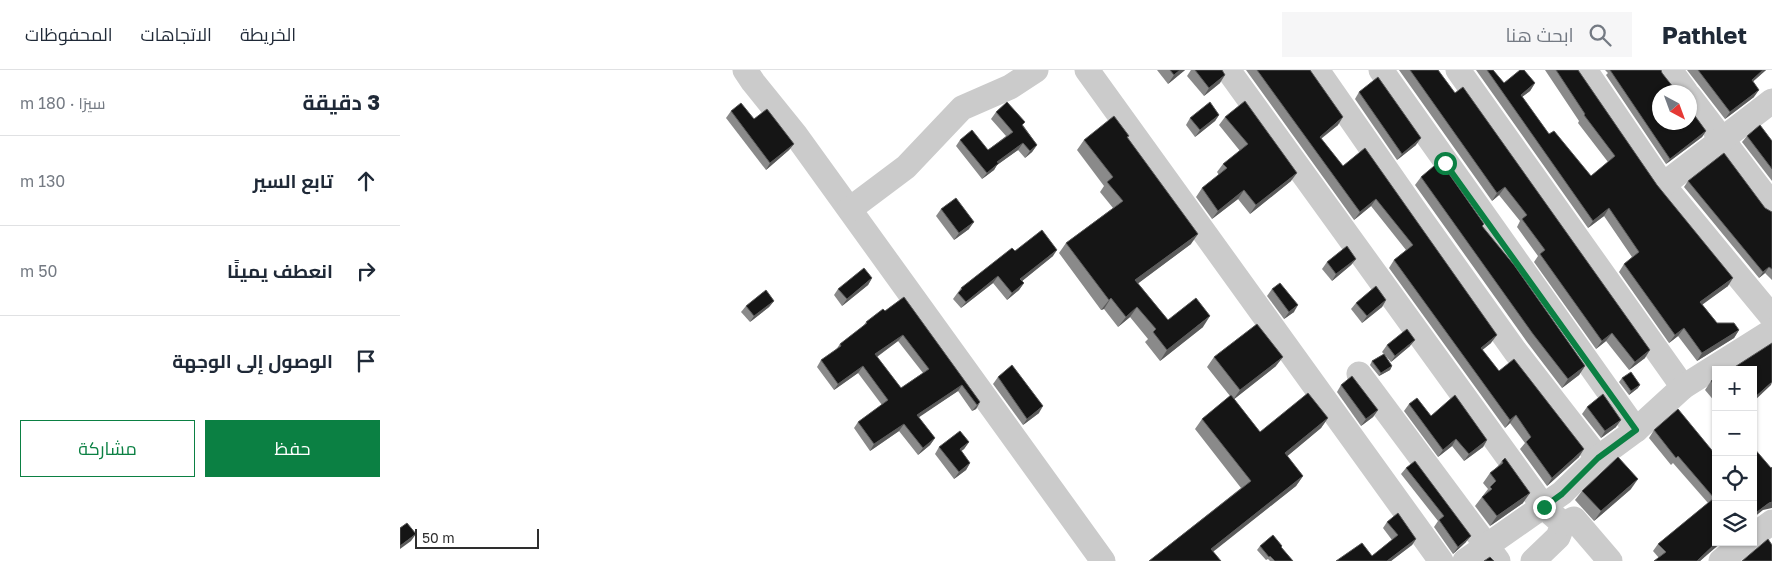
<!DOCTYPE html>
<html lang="ar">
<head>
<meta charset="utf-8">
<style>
  :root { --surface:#fff; --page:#f6f6f7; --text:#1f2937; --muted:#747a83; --line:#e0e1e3; --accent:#0b8043 }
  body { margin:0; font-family:"Golos Text",Cairo,sans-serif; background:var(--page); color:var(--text); direction:rtl }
  .controls { position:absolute; right:15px; bottom:15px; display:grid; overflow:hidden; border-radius:0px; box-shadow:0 1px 4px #0004 }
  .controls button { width:45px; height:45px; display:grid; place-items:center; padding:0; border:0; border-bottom:1px solid var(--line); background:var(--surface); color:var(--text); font:25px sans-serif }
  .compass { position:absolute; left:1252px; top:15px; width:45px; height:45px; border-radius:50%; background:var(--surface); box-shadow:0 1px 4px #0004; rotate:139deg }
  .scale { position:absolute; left:15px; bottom:12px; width:124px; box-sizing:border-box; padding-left:5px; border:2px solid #2e2e2e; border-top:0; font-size:14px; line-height:18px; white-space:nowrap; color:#2e2e2e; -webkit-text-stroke:4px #fff; paint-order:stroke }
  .stop { position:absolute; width:15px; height:15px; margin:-11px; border:4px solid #0b8043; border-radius:50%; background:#fff }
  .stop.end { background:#0b8043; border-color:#fff; box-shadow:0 1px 5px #0008 }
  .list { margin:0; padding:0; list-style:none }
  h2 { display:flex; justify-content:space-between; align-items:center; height:65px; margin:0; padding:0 20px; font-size:21px }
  h2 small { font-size:16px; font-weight:400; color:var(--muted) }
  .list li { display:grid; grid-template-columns:32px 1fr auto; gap:15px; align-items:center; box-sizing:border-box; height:90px; padding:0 20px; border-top:1px solid var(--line) }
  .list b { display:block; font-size:19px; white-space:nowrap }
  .list em { font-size:16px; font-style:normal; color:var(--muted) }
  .actions { display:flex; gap:10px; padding:15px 20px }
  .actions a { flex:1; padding:11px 0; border:1px solid var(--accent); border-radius:0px; text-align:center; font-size:18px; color:var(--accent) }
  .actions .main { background:var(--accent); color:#fff }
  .icon { flex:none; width:28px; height:28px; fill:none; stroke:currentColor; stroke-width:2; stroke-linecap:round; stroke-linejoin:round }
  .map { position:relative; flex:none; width:1372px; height:491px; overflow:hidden; direction:ltr }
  header { display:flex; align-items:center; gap:30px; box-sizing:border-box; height:70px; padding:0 25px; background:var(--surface); border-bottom:1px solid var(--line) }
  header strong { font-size:24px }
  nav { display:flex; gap:28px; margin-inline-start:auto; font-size:18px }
  .search { width:350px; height:45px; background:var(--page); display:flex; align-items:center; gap:12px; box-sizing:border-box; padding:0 18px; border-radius:0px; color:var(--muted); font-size:19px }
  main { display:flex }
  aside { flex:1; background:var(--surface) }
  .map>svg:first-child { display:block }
</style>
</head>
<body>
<header>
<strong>Pathlet</strong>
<div class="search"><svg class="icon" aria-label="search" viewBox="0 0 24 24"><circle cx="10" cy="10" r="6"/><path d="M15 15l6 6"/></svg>ابحث هنا</div>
<nav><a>الخريطة</a><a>الاتجاهات</a><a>المحفوظات</a></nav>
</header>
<main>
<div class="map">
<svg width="1372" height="491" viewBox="0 0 1372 491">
  <rect width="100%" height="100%" fill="#fff"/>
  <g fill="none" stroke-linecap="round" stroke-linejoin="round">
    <g stroke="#cbcbcb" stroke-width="25">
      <polyline points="345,0 353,12 395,64 703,491"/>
      <polyline points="687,0 1041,491"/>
      <polyline points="828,0 1144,437 1163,454 1158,467 1133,491"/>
      <polyline points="917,0 1015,141 1115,281 1198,388"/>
      <polyline points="981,0 1236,360"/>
      <polyline points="1058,0 1283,317"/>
      <polyline points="1185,0 1263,115 1372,247"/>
      <polyline points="1270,0 1286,22"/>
      <polyline points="1290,27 1372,135"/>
      <polyline points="1263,115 1372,31"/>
      <polyline points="450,139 506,97 562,38 610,17 636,0"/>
      <polyline points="959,304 1098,491"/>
      <polyline points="1163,454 1174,449 1210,491"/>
      <polyline points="1353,466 1372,452"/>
      <polyline points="1065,491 1162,423 1198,388 1236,360 1283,317 1372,261"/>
      <polyline points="1321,491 1345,472"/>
    </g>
  </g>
  <g fill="#8a8a8a" fill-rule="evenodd">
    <polygon points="757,0 785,0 768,14"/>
    <polygon points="791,0 822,0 820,13 804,26 787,6"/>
    <polygon points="846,0 910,0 938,55 921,69 943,96 965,78 1091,273 1082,280 1099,301 1179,387 1147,416 1120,379 1125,373 1110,353 1105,358 989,198 994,190 1006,180 971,136 954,150"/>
    <polygon points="999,0 1038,0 1245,288 1229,300 1206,271 1196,279 1134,192 1138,186 1117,157 1120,151 1099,125 1092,131"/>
    <polygon points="1076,0 1093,0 1104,13 1135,13 1130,21 1122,27 1149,64 1191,106 1208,92 1178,53 1179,51 1145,0 1178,0 1257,115 1328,216 1302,234 1317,253 1339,260 1334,268 1297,291 1278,266 1269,273 1219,202 1224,194 1232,187 1204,146 1188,158"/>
    <polygon points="1205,0 1261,0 1262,3 1306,61 1302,67 1266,94 1206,5 1208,3"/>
    <polygon points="1287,0 1366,0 1353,11 1354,27 1325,49"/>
    <polygon points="959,22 1016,75 997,90 955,29"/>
    <polygon points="331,41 354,49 394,74 389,80 366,100 326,48"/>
    <polygon points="596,42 623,55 637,75 632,82 625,88 618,80 597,95 594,100 582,109 556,76 560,70 588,80 606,66 591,49"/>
    <polygon points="819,45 815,51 795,67 786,55 790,48"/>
    <polygon points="825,47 891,111 850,144 838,129 812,149 796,127 802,118 819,105 817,102 823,94 840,81 819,55"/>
    <polygon points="1347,66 1372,71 1372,111 1342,72"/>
    <polygon points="728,68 791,174 738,213 768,250 803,257 760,291 745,272 748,269 730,247 718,257 704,239 701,240 659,183 666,173 713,138 700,122 704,116 677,80 684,70"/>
    <polygon points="1021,107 1084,154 1082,156 1185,296 1179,305 1162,318 1127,272 1015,115"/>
    <polygon points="1288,111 1372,142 1372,210 1365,203 1359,208 1284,117"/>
    <polygon points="541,139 569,159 554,170 536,146"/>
    <polygon points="615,181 653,186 622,211 624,213 619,220 607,230 593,213 561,238 553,229 561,218"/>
    <polygon points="956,189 951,195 932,211 922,199 927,192"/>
    <polygon points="472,208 468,215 442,236 434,225 438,219"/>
    <polygon points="872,219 894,242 884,249 867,226"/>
    <path d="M504,227L580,332L576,339L572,341L558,321L518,347L535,368L530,375L518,385L499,361L470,381L454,358L458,352L482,335L458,303L434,320L417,297L421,290L435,281L440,274L463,257L466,252L485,241ZM498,271L523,303L501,318L477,287Z"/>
    <polygon points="986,230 982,237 962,253 951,239 956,233"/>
    <polygon points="374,231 369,237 350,252 341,242 346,236"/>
    <polygon points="987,275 1010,276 991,292 985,285 992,296 990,300 979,306 970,295 972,291 984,284 982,282"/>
    <polygon points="814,287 876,296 834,329 860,362 928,348 921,358 887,386 903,406 896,416 813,481 749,491 841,418 795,359 802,349 830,326 807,297"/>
    <polygon points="598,307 639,343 623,355 593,314"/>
    <polygon points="1222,308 1238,318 1229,325 1219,312"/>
    <polygon points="1316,308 1316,333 1305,320 1311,311"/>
    <polygon points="941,315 978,340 973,347 961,356 937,322"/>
    <polygon points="1009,334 1031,346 1087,370 1083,377 1064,391 1052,376 1038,387 1004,341"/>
    <polygon points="1187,337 1216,357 1201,368 1182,344"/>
    <polygon points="1254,360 1315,384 1316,383 1312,480 1300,491 1254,491 1259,488 1253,481 1258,474 1308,433 1273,393 1271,395 1249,368"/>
    <polygon points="569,372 564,379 561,381 570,393 566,400 554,409 535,384 539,377"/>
    <polygon points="1102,391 1123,433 1090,456 1075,436 1088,419 1083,413 1090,403 1097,397"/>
    <polygon points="1006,398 1066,472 1053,484 1034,457 1038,451 1001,404"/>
    <polygon points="1231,419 1194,451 1175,430 1182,421"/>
    <polygon points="987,452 1016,469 1012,475 991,491 936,491 972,486 992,470 983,458"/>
    <polygon points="860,476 881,477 893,491 870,491 868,489 866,490 857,480"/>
  </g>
  <g fill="#5b5b5b">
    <polygon points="780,0 785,0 768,14 774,5"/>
    <polygon points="1363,0 1366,0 1347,17 1352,10"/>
    <polygon points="825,5 820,13 804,26 809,18"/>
    <polygon points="1135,13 1130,21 1115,32 1121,25"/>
    <polygon points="1359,20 1354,27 1325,49 1330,42"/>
    <polygon points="819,45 815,51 795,67 800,60"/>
    <polygon points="943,47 938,55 914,74 920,67"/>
    <polygon points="1306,61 1302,67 1266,94 1270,89"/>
    <polygon points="1021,68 1016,75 997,90 1002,84"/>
    <polygon points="623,73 618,80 597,95 594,100 582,109 587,103 597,92"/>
    <polygon points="394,74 389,80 366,100 370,93"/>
    <polygon points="637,75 632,82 625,88 630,81"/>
    <polygon points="897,103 891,111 850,144 856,135"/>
    <polygon points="1105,117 1099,125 1092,131 1097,123"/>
    <polygon points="844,120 838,129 812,149 818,141"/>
    <polygon points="976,129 971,136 954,150 960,142"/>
    <polygon points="1209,138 1204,146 1188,158 1193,151"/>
    <polygon points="574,152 569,159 554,170 559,163"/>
    <polygon points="798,164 791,174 728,221 735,210"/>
    <polygon points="657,180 653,186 616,216 620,209"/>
    <polygon points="956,189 951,195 932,211 936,204"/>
    <polygon points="1369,197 1365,203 1359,208 1363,202"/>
    <polygon points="598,206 593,213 561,238 566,232"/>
    <polygon points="472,208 468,215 442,236 447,229"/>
    <polygon points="1333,208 1328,216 1295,240 1300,232"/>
    <polygon points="624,213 619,220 607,230 612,223"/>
    <polygon points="711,228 704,239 701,240 709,230"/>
    <polygon points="986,230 982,237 962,253 967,246"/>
    <polygon points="374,231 369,237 350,252 354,246"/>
    <polygon points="898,235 894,242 884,249 889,242"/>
    <polygon points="737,237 730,247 718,257 726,247"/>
    <polygon points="810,246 803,257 760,291 767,280"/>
    <polygon points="1284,258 1278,266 1269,273 1275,265"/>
    <polygon points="1339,260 1334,268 1297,291 1302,283"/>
    <polygon points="1212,263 1206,271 1196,279 1202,271"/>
    <polygon points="503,265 498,271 471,291 475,284"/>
    <polygon points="1097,265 1091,273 1075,286 1081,278"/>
    <polygon points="1015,270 1010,276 991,292 995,286"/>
    <polygon points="1250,280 1245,288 1229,300 1235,292"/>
    <polygon points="883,287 876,296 833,330 840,320"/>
    <polygon points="463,296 458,303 434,320 438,314"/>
    <polygon points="992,296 990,300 979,306 981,303"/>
    <polygon points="1185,296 1179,305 1162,318 1168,309"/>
    <polygon points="1372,312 1371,315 1353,332 1353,329"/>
    <polygon points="562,315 558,321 512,352 517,345"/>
    <polygon points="1240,315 1238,318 1229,325 1231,321"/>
    <polygon points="580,332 576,339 572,341 577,335"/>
    <polygon points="643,336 639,343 623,355 627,349"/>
    <polygon points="978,340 973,347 961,356 966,349"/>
    <polygon points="1116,345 1110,353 1105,358 1110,350"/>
    <polygon points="928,348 921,358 878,394 885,383"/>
    <polygon points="1221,350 1216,357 1201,368 1205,361"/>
    <polygon points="504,354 499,361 470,381 474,374"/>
    <polygon points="535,368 530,375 518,385 523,378"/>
    <polygon points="1056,369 1052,376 1038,387 1043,380"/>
    <polygon points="1087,370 1083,377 1064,391 1069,384"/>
    <polygon points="569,372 564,379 555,386 560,379"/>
    <polygon points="1184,379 1179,387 1147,416 1152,408"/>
    <polygon points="570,393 566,400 554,409 559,402"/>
    <polygon points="903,406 896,416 804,489 811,479"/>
    <polygon points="1238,409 1231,419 1194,451 1201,441"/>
    <polygon points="1130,423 1123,433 1090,456 1097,446"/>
    <polygon points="1372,432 1372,438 1363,440 1353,448 1353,445 1369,433"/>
    <polygon points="16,464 11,471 0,479 0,476"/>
    <polygon points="1071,466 1066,472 1053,484 1058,477"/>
    <polygon points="1016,469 1012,475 991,491 987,491"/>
    <polygon points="1317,472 1322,472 1300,491 1297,491"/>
  </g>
  <g fill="#151515" stroke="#5b5b5b" fill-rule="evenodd">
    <polygon points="770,0 780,0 774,5"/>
    <polygon points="795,0 822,0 825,5 809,18"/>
    <polygon points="857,0 910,0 943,47 920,67 943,96 965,78 1097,265 1081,278 1099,301 1114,289 1184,379 1152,408 1126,372 1131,367 1116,345 1110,350 994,190 1013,175 976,129 960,142"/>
    <polygon points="1010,0 1038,0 1055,23 1063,17 1250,280 1235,292 1212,263 1202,271 1140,184 1145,180 1122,149 1127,145 1105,117 1097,123"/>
    <polygon points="1087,0 1093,0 1104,13 1120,0 1124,0 1135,13 1121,25 1149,64 1154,61 1191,106 1215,86 1184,45 1185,44 1156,0 1178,0 1257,115 1333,208 1300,232 1317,253 1334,253 1339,260 1302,283 1284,258 1275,265 1224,194 1239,182 1209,138 1193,151"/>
    <polygon points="1210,0 1261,0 1262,3 1277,22 1260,22 1260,52 1290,52 1290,39 1306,61 1270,89"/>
    <polygon points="1298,0 1363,0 1352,10 1359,20 1330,42"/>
    <polygon points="978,7 1021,68 1002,84 959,22"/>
    <polygon points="845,31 897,103 856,135 844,120 818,141 802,118 827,98 823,94 848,74 825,47"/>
    <polygon points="607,32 625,52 622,55 637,75 630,81 623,73 597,92 599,93 587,103 560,70 572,60 588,80 613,62 596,42"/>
    <polygon points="810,32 819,45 800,60 790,48"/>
    <polygon points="341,33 354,49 367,39 394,74 370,93 331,41"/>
    <polygon points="714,46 729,66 727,67 798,164 735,210 768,250 796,228 810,246 767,280 753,262 756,259 737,237 726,247 711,228 709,230 666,173 723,131 707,112 713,107 684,70"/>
    <polygon points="1360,55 1372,71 1372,99 1347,66"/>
    <polygon points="1324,83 1365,138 1372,142 1372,199 1369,197 1363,202 1288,111"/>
    <polygon points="1040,91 1084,154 1082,156 1114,195 1185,296 1168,309 1133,264 1021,107"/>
    <polygon points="556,128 574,152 559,163 541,139"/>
    <polygon points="642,160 657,180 620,209 624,213 612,223 598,206 566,232 558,223 562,219 561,218 612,178 615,181"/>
    <polygon points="947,176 956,189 936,204 927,192"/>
    <polygon points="464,198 472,208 447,229 438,219"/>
    <polygon points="880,213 898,235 889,242 872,219"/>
    <polygon points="976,216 986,230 967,246 956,233"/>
    <polygon points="366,220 374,231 354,246 346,236"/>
    <path d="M504,227L580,332L577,335L562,315L517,345L535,368L523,378L504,354L474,374L458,352L488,330L463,296L438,314L421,290L441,276L440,274L467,253L466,252L483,239L485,241ZM503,265L529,299L501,318L475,284Z"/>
    <polygon points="857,254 883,287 840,320 814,287"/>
    <polygon points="1007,259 1015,270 995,286 987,275"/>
    <polygon points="1372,273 1372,312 1353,329 1353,300 1330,300"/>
    <polygon points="984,284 992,296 981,303 972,291"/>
    <polygon points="612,295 643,336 627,349 598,307"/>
    <polygon points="1231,302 1240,315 1231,321 1222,308"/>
    <polygon points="952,306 978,340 966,349 941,315"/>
    <polygon points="1316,308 1316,317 1311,311"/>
    <polygon points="908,323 928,348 885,383 903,406 811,479 821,491 749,491 851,411 802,349 831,325 860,362"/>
    <polygon points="1203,324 1221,350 1205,361 1187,337"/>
    <polygon points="1055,325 1087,370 1069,384 1056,369 1043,380 1009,334 1017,328 1031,346"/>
    <polygon points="1278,339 1315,384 1316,383 1316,472 1317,472 1297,491 1254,491 1266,482 1258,474 1314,428 1278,386 1276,388 1254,360"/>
    <polygon points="560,361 569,372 560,379 570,393 559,402 539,377"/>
    <polygon points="1353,377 1371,398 1372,397 1372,432 1369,433 1353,445"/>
    <polygon points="1218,387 1238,409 1201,441 1182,421"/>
    <polygon points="1105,388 1130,423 1097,446 1082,427 1092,419 1090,417 1096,411 1090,403 1103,393 1102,391"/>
    <polygon points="1015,391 1071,466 1058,477 1039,450 1044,446 1006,398"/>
    <polygon points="998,443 1016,469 987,491 936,491 962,473 972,486 998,465 987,452"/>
    <polygon points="7,453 16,464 0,476 0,458"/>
    <polygon points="873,465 882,476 881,477 893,491 875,491 870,486 869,487 860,476"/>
    <polygon points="1368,469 1372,475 1372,491 1342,491"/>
    <polygon points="1090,487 1094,491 1084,491"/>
  </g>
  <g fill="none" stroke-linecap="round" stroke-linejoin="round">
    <polyline stroke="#0b8043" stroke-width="6" points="1045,93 1236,360 1198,388 1162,424 1144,437"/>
  </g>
</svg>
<div class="controls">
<button>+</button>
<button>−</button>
<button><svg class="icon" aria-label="locate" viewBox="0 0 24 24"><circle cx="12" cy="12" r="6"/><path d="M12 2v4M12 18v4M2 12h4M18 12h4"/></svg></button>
<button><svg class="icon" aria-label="layers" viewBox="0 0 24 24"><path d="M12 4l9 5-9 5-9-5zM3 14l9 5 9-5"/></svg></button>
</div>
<svg class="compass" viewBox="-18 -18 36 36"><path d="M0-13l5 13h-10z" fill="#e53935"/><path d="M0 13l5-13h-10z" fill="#747a83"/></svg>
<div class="scale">50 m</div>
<div class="stop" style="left:1045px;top:93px"></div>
<div class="stop end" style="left:1144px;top:437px"></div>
</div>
<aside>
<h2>3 دقيقة<small>سيرًا · 180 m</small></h2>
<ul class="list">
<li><svg class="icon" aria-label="ahead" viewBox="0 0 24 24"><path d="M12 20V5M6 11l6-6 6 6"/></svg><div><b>تابع السير</b></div><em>130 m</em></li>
<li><svg class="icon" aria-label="right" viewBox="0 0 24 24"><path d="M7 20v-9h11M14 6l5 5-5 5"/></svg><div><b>انعطف يمينًا</b></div><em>50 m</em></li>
<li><svg class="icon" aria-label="arrive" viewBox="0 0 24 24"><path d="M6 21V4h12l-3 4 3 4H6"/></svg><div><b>الوصول إلى الوجهة</b></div></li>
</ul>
<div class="actions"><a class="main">حفظ</a><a>مشاركة</a></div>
</aside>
</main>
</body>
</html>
